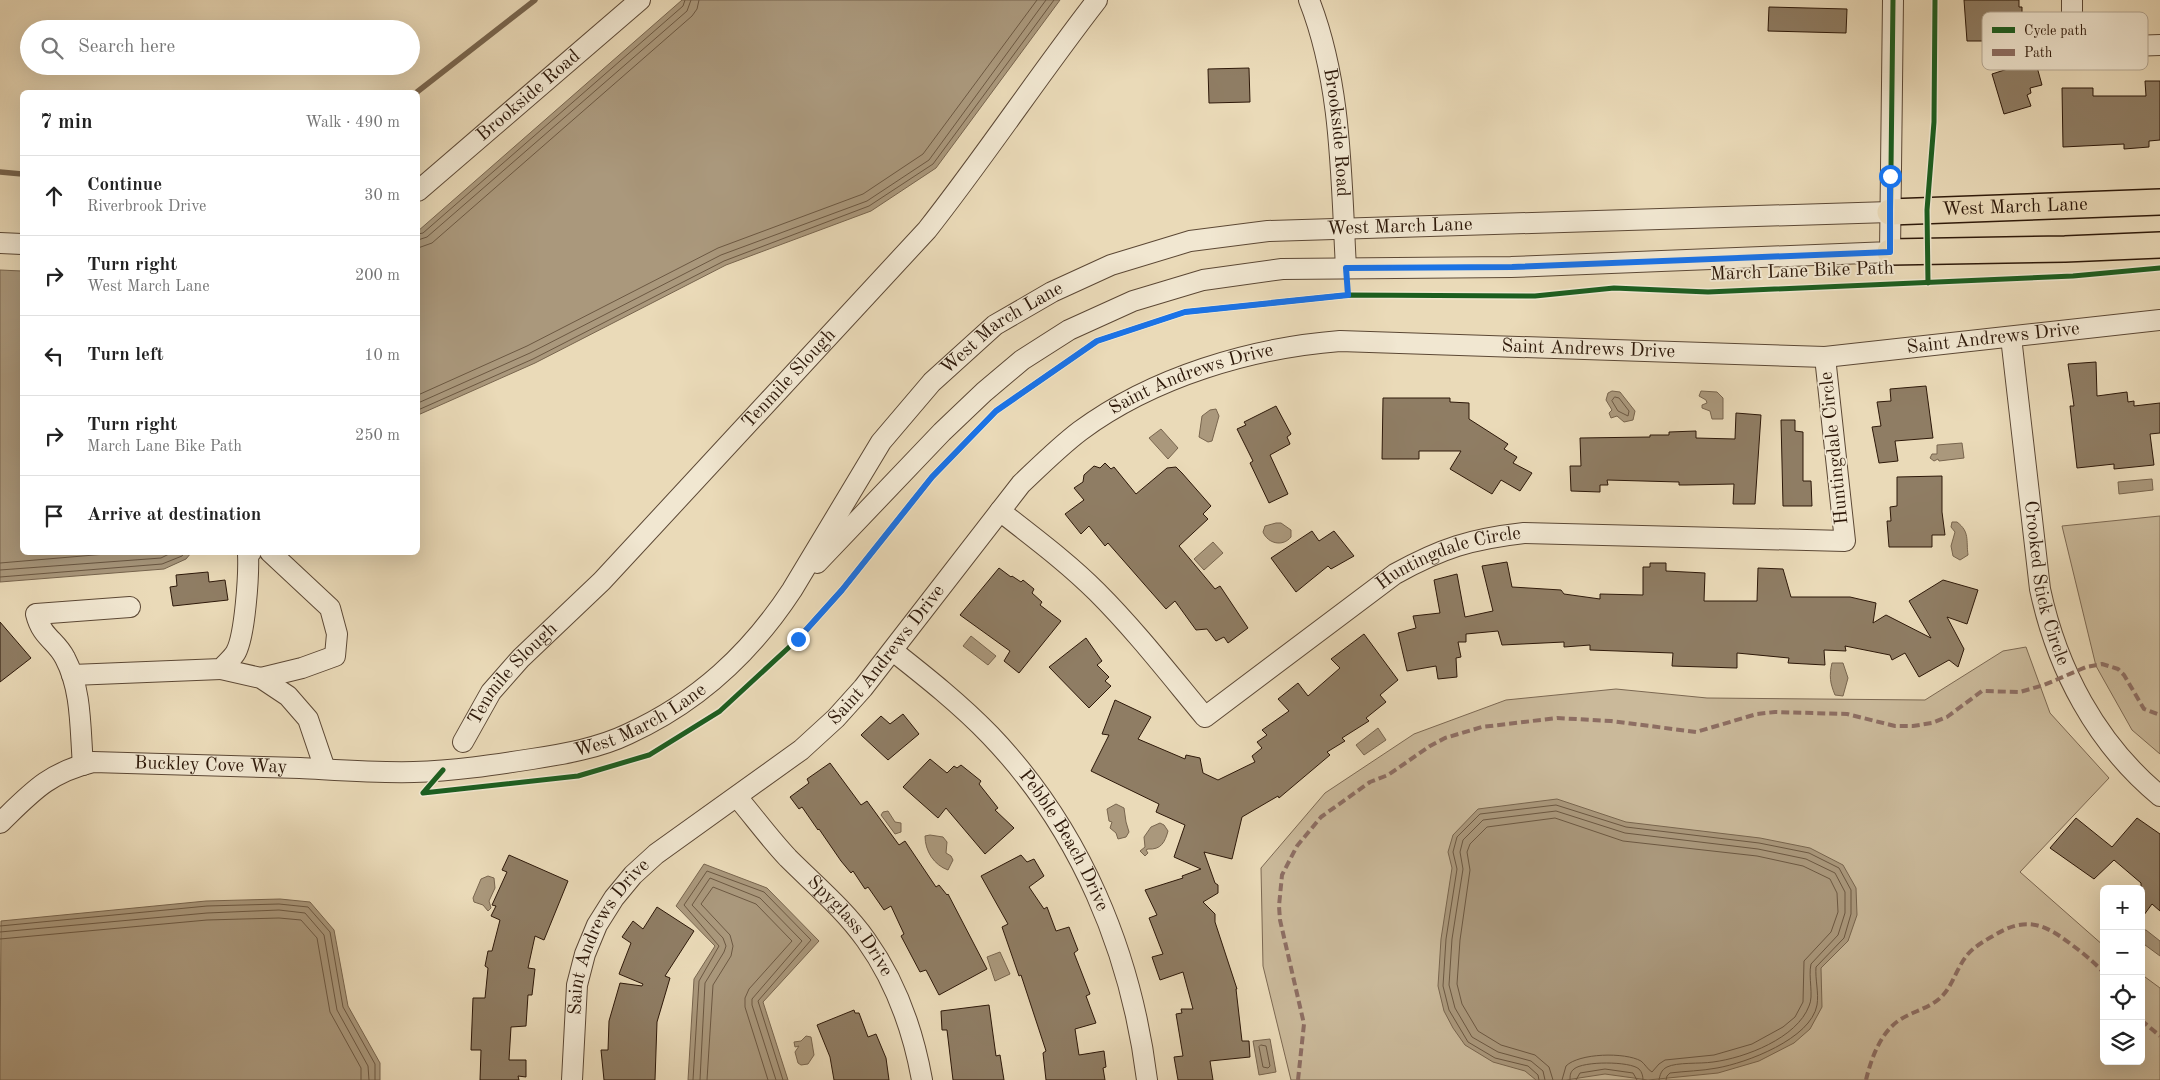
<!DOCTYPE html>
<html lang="en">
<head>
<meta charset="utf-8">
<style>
  :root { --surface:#fff; --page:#f2f2f2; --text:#222; --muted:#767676; --line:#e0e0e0 }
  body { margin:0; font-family:"Old Standard TT",serif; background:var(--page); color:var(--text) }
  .controls { position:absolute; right:15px; bottom:15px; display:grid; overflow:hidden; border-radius:8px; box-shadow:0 5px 20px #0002 }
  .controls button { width:45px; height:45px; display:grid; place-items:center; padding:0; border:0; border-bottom:1px solid var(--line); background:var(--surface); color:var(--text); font:25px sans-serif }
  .stop { position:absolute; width:15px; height:15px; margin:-11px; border:4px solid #1a73e8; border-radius:50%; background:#fff }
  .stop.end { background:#1a73e8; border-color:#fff; box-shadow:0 1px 5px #0008 }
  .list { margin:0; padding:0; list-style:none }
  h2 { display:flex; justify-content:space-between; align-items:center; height:65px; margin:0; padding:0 20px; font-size:21px }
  h2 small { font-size:16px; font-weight:400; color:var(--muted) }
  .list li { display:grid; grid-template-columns:32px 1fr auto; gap:15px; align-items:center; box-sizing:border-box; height:80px; padding:0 20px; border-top:1px solid var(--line) }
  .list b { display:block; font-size:19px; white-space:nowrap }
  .list p { margin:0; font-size:16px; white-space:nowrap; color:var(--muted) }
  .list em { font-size:16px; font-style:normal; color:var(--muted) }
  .icon { flex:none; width:28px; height:28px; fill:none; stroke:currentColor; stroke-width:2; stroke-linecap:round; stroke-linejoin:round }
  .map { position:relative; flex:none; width:2160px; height:1080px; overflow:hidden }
  .search { position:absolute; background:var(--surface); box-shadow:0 5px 20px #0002; left:20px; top:20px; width:400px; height:55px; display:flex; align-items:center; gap:12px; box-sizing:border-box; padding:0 18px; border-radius:28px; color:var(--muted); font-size:19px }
  .panel { position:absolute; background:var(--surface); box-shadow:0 5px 20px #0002; left:20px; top:90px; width:400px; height:465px; border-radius:8px }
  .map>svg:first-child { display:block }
</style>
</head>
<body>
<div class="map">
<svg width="2160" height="1080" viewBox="0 0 2160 1080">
  <rect width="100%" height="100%" fill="#eadab8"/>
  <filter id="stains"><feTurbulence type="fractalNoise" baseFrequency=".004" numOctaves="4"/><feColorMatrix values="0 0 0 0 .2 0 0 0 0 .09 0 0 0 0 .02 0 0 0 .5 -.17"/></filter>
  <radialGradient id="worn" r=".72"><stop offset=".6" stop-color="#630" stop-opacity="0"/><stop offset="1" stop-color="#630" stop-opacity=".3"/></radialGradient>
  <g fill="#cab99a" stroke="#7c6852">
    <polygon points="2160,516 2160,754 2132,730 2096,666 2062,526"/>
    <polygon points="2026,647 2050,713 2109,778 2020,872 2104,946 2104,1061 2141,1061 2141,974 2160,988 2160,1080 1291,1080 1263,966 1261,868 1325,793 1414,734 1506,700 1616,689 1707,698 1925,700 2003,651"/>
  </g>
  <g fill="#aa987c" stroke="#78654e">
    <polygon points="682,0 1060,0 936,168 871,211 726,265 535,363 418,415 418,231"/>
    <polygon points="0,270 22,271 22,552 191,553 186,559 164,569 0,582"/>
    <polygon points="1612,391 1620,392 1635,411 1633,420 1624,422 1617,416 1611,418 1609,413 1612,410 1606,400 1608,393"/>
    <polygon points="1701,391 1717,392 1723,398 1723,419 1712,419 1710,411 1702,408 1702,405 1707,403 1706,400 1699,396"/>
    <polygon points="1216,409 1219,416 1212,441 1208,442 1199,437 1202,416 1210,410"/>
    <polygon points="1161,429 1178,448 1168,459 1149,438"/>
    <polygon points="1962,443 1964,458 1939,461 1938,459 1934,461 1930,458 1932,454 1937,454 1937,445"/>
    <polygon points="2152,479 2153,490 2119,494 2118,482"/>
    <path d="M1952,522H1957C1970,532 1966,540 1968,555L1960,560L1953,556L1951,546L1955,532L1951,527Z"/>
    <path d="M1276,523H1281L1291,530V537C1283,547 1268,544 1263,532L1265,526Z"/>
    <polygon points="1213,542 1223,553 1204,570 1194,559"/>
    <polygon points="971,636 996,656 988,665 963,646"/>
    <path d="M1832,663H1843L1848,678L1843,696L1835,695C1830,683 1829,676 1832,663Z"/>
    <polygon points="1378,728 1386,740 1364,755 1356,745"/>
    <polygon points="1557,799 1626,822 1760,838 1810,848 1843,865 1856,888 1857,915 1848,941 1821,968 1822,1007 1810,1029 1794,1043 1759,1061 1718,1073 1648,1080 1605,1074 1566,1080 1536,1080 1525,1071 1493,1062 1465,1045 1453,1028 1444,1011 1438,986 1441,939 1452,868 1448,852 1453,835 1478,809"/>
    <polygon points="1116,804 1124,808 1126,822 1129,832 1126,837 1118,839 1116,833 1110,828 1112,822 1109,821 1107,809"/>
    <polygon points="888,811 895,822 901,823 901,832 895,834 881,815 883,812"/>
    <path d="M1160,823L1164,825L1168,831C1165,842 1161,850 1148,849L1146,850L1148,853L1145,856L1140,851L1145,847L1144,837L1151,827Z"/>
    <path d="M930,835L943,837L947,842L946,853L951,856L953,860L948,870C934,865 925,851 925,836Z"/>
    <polygon points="704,864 767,888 819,941 763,1002 788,1080 688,1080 694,979 715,946 676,906"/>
    <polygon points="488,876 494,878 495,888 489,901 491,908 488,911 483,905 474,902 473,898 481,879"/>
    <polygon points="280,899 310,902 334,930 348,1006 380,1063 380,1080 0,1080 1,921 206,901"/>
    <polygon points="2141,930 2146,930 2160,941 2160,956 2141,942"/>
    <polygon points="1000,952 1010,974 995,981 987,957"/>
    <polygon points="806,1036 811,1037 814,1055 808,1064 801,1065 798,1063 795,1052 799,1046 795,1047 794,1042 801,1041"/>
    <polygon points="1270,1039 1276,1072 1259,1075 1253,1041"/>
  </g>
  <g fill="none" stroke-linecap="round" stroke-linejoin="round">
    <g stroke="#6c5842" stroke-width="1">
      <polyline points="418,234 423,233 683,6 685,0"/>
      <polyline points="418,240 427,237 687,11 691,0"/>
      <polyline points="418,248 432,243 692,16 697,9 699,0"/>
      <polyline points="418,395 527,346 718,248 863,194 923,154 1037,0"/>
      <polygon points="1615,397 1619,398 1629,411 1628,416 1618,411 1612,401"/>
      <polyline points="418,403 530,353 721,255 867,201 929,160 1046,0"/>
      <polyline points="418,410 533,359 724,261 869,206 933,164 1054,0"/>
      <polyline points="0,563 130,552"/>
      <polyline points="0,570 161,558 173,552"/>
      <polyline points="0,577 162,564 182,556 185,552"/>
      <polyline points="0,926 207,906 279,904 308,907 330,932 343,1007 375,1064 375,1080"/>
      <polyline points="0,932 207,913 279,910 305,913 324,935 337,1010 368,1066 369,1080"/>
      <polyline points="0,939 207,920 279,918 301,920 317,938 330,1012 361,1068 361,1080"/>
      <polygon points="1261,1045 1266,1046 1270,1066 1268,1068 1263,1067 1259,1047"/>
      <polyline points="693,1080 699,981 719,946 684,905 707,871 764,892 811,940 758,1001 783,1080"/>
      <polyline points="700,1080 705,983 724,952 726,946 723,938 692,905 710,878 760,898 802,941 752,999 752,1005 776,1080"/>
      <polyline points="707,1080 713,985 731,956 733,946 730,935 701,904 713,887 756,904 792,941 749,989 745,998 745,1007 768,1080"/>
      <path d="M1539,1080L1538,1075L1528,1066L1495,1058L1468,1042L1449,1010L1443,986L1446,939L1457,869L1453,852L1457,837L1480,814L1556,805L1626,827L1759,843L1809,853L1839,868L1851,890V914L1844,938L1816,967C1815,979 1819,993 1817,1005C1811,1039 1746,1063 1717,1068C1701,1071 1686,1071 1670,1073L1667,1076L1666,1080"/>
      <path d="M1545,1080L1543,1071L1531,1061L1498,1052L1472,1037L1455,1008L1449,985L1452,939L1463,869L1460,852L1463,840L1483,820L1556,811L1625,833L1758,849L1806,859L1835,873L1845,892V913L1838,935L1811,964C1808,977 1814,996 1809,1006C1797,1038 1745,1058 1713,1062C1700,1064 1677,1062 1667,1067C1661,1070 1660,1075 1659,1080"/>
      <path d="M1553,1080L1549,1067L1535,1055L1501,1045L1478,1031L1462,1004L1457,984L1460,940L1470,870L1467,852L1470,844L1487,827L1555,818L1623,841L1757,856L1803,866L1830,879L1837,893L1838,912L1831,932L1804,961L1803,1002L1795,1017L1783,1027L1752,1044L1714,1055L1665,1060L1659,1064L1652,1072C1648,1070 1645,1064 1641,1061C1625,1052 1579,1053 1566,1066L1562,1080"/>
      <path d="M1570,1080C1570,1076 1570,1072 1574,1069C1583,1061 1630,1061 1639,1069C1642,1072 1643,1076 1643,1080"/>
      <polyline points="1576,1080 1580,1073 1605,1069 1633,1073 1637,1080"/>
    </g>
    <g stroke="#78654e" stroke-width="5.5">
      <polyline points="417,92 535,0"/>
      <polyline points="0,172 22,174"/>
    </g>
  </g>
  <g fill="#8f7d64" stroke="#2d1809">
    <polygon points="1964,0 2019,0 2019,7 2022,7 2022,52 2032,49 2042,85 2030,88 2031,93 2027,95 2031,106 2004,114 1992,74 2017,66 2008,41 1967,41"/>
    <polygon points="1769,7 1847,9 1846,33 1768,31"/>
    <polygon points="1249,68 1250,102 1209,103 1208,69"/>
    <polygon points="2145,81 2160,81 2160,140 2149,141 2149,147 2124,149 2124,144 2063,147 2062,88 2093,88 2093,96 2146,96"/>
    <polygon points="2096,362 2097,396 2127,392 2128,402 2134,401 2134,406 2160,403 2160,433 2150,434 2154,465 2114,469 2114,464 2077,468 2070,406 2074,406 2068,364"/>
    <polygon points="1926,386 1933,438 1895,441 1898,461 1879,463 1872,427 1881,426 1877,402 1891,401 1890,389"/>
    <polygon points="1383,398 1450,398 1450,402 1469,403 1469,419 1508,444 1504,449 1517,457 1513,463 1532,473 1520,491 1501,480 1492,494 1450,469 1461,451 1419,451 1419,459 1382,459"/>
    <polygon points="1276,406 1291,434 1287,437 1290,444 1270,455 1288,494 1269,503 1250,463 1253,461 1237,429 1246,425 1244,422"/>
    <polygon points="1736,413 1761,415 1755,504 1733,504 1734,484 1686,485 1679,485 1679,482 1607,480 1608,485 1600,485 1600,492 1571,491 1570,466 1581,466 1580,438 1650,437 1650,435 1669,435 1669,432 1696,431 1696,438 1735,439"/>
    <polygon points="1781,420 1795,420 1795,431 1803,432 1803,481 1811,481 1812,506 1783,506"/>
    <polygon points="1105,463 1111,469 1114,467 1136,494 1167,468 1176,467 1182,473 1211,506 1203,514 1208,519 1179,546 1215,589 1220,586 1248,628 1228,643 1224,637 1216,641 1207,629 1196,630 1175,601 1166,609 1108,543 1105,546 1089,526 1081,534 1065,514 1084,500 1074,488 1083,482 1084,475 1094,466 1100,468"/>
    <polygon points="1942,476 1942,512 1945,535 1932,535 1932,547 1889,547 1887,521 1891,521 1890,507 1897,506 1897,477"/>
    <polygon points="1312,531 1319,541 1334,531 1354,556 1331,569 1328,566 1296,592 1271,558"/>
    <polygon points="1507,562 1512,587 1561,590 1564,594 1600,599 1600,594 1643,595 1643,567 1650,567 1650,563 1666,563 1666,571 1705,573 1704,601 1757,601 1758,568 1783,569 1791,597 1850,597 1876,603 1873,623 1886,615 1931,638 1909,601 1943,580 1978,590 1967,624 1947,617 1964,649 1958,667 1949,660 1919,677 1905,653 1892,660 1890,655 1845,646 1846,651 1824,650 1825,665 1788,663 1789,658 1737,653 1737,668 1672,666 1673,653 1590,650 1590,645 1564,647 1564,642 1502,645 1498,631 1466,634 1466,642 1458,642 1461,657 1456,658 1457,677 1438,679 1436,666 1407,671 1398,633 1416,628 1413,616 1440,613 1434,580 1457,574 1465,617 1493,611 1482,566"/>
    <polygon points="999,568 1011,577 1012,576 1021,582 1023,580 1034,589 1032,593 1042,602 1040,605 1061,621 1019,673 1004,661 1010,651 960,615"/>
    <polygon points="208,572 209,582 225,580 228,600 173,606 170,587 177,586 176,575"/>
    <polygon points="0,622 31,658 0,682"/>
    <polygon points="1364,634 1398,680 1380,695 1386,702 1366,718 1369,721 1342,738 1345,741 1327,752 1330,755 1279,798 1278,796 1242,817 1232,859 1204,852 1215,883 1218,885 1218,893 1203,902 1215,914 1215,922 1237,989 1236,989 1242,1041 1249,1041 1250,1057 1210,1061 1213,1080 1178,1080 1174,1057 1183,1056 1176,1014 1182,1013 1181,1009 1193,1009 1183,972 1160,980 1152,957 1163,954 1149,918 1157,915 1145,890 1183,878 1182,876 1201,869 1174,857 1185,825 1156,812 1159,804 1091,771 1109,735 1102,734 1115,700 1151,717 1138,739 1185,759 1186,755 1200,758 1203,773 1218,780 1255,762 1252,756 1262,748 1257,742 1267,735 1262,730 1289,711 1278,699 1298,683 1308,696 1340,668 1331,659"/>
    <polygon points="1086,638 1102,661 1097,665 1109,677 1105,681 1111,686 1089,708 1049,667"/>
    <polygon points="903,714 919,734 888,760 861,735 881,716 890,724"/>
    <polygon points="930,759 947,773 954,766 957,768 961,765 981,781 979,784 998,808 995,810 1014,828 985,854 946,808 938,818 903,787"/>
    <polygon points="830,763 861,805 867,801 899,845 905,841 936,887 939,885 947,895 948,894 987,969 939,995 926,970 920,972 901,936 904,934 891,906 884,910 868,887 865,889 853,871 851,873 841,861 819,829 818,830 802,807 799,809 790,797 809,783 807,779"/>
    <polygon points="2076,818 2112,847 2137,818 2160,834 2160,911 2152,904 2141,919 2141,883 2114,860 2094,879 2050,848"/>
    <polygon points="509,855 568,881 544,940 535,936 528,968 535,969 532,995 528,995 526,1026 511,1027 509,1060 526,1060 526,1077 518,1076 519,1080 480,1080 481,1050 471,1050 473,998 485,998 488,968 485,966 488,951 492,951 500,920 491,916 496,906 492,905 507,872 502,870"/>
    <polygon points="1021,855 1027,862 1034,859 1044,876 1029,887 1044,909 1047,907 1056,931 1069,927 1078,950 1074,953 1090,994 1086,996 1096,1023 1075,1029 1079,1055 1104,1051 1106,1067 1103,1068 1105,1080 1046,1080 1043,1053 1046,1051 1021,975 1019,976 1002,927 1008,924 981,876"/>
    <polygon points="657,907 694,931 665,976 670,978 657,1022 655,1080 604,1080 601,1050 608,1050 609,1021 620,983 642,986 643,984 619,974 631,943 622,937 633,921 643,929"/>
    <polygon points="989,1005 996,1056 1000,1055 1004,1080 953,1080 947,1030 942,1030 941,1011"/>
    <polygon points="854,1010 855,1013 859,1013 868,1037 876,1034 886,1058 889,1080 834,1080 830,1057 817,1025"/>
  </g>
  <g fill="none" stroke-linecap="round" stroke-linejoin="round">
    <g stroke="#5c4835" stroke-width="22">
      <g id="minor">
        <path id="s1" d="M1309,0C1342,84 1341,178 1346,268"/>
        <polyline points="2072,0 2072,48 2160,45"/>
        <path id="s2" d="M418,191L640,0"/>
        <polyline points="0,243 22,244"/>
        <path id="s3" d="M2011,337L2040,589C2057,669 2096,743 2160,796"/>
        <path id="s4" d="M1000,511C1033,537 1067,562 1097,592C1136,631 1170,675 1205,717L1395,574C1442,548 1471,539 1524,533L1845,541L1825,357"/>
        <polyline points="817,563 942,432 984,392 1022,360 1069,330 1133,301 1203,280 1282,269 1511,267 1890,252 1893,0"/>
        <path id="s5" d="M893,651C926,677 960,704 990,735C1080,829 1131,951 1147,1080"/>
        <polyline points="221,669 261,678 288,696 308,719 325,769"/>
        <path d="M72,675L221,669C225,664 233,658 236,652C245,635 249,575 248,554L251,552"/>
        <polyline points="261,678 302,668 335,656 337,634 330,608 270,552"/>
        <path id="s6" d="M463,742L491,692L521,658L602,581L927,230C986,155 1038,76 1097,0"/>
        <path d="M83,765C80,730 82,690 65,658C56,640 42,638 36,614L130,607"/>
        <path id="s7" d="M737,797C754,817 770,839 788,858C815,885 844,909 866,940C896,982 913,1030 922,1080"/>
        <path id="s8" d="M0,823C32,792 48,773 93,762C162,764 231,766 300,768C338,770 376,773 414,772C454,771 493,765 532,759C564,754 599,748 628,734C698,702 750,654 792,590L881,442L932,382L995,325L1052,292L1111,265L1190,241L1268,231L1890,212"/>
        <path id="s9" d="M572,1080L577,985L585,954L597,925L614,898L633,875L656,854L801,750L836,718L863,688L1021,484C1040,466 1059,447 1080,431C1153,377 1251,348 1340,341L1825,357L2160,320"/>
      </g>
    </g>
    <g stroke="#2d1809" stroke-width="28">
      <g id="major">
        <path id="s10" d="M1890,212L2160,202"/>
        <polyline points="1890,252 2065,249 2160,245"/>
      </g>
    </g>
    <use href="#minor" stroke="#f1e7d1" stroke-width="20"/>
    <use href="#major" stroke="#eadab8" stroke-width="25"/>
    <g stroke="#8d6e63" stroke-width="4" stroke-dasharray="8 4" stroke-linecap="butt">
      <polyline points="2141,1020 2160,1036"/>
      <polyline points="1298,1080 1304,1024 1280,920 1279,906 1282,875 1297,846 1321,817 1370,782 1388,775 1430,746 1445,738 1482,727 1557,718 1611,721 1696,732 1757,714 1775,712 1847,714 1895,726 1913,726 1932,723 1947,717 1982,691 2020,692 2044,685 2086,667 2102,664 2118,669 2124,675 2144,709 2160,715"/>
      <path d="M1866,1080C1871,1059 1880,1034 1898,1021C1911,1012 1927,1009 1939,999C1953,987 1956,968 1968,954C1974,947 1984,941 1993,936C2025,916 2044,923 2072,945C2083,953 2094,962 2104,973"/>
    </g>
    <g stroke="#f1e7d1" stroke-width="8">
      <g id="cycleway">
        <polyline points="1890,252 1893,0"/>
        <polyline points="1928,283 1927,210 1934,122 1935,0"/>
        <polyline points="443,770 423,793 578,776 649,755 720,711 798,639 842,590 932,477 996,411 1097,341 1185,312 1348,295 1535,296 1614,288 1708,292 2073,276 2160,268"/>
      </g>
    </g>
    <use href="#cycleway" stroke="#1b5e20" stroke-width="5"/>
  </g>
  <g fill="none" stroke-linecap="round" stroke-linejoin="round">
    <polyline stroke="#1a73e8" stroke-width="6" points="798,639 842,590 932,477 996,411 1097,341 1185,312 1348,295 1346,268 1512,267 1890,252 1890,176"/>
  </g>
  <g text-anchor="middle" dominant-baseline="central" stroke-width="4" stroke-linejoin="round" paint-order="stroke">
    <g font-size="19" fill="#2d1809" stroke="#f1e7d1">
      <text stroke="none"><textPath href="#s2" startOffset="146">Brookside Road</textPath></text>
      <text stroke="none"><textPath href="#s1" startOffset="136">Brookside Road</textPath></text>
      <text stroke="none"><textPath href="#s10" startOffset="125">West March Lane</textPath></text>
      <text stroke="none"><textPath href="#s8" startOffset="1634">West March Lane</textPath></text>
      <text transform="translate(1802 272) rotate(-2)">March Lane Bike Path</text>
      <text stroke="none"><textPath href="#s8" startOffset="1214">West March Lane</textPath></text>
      <text stroke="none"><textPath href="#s9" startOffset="1788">Saint Andrews Drive</textPath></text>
      <text stroke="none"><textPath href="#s9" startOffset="1382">Saint Andrews Drive</textPath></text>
      <text stroke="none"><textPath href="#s6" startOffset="490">Tenmile Slough</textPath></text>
      <text stroke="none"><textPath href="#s9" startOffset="979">Saint Andrews Drive</textPath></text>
      <text transform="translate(1835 448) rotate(-96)">Huntingdale Circle</text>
      <text stroke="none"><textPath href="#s4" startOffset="586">Huntingdale Circle</textPath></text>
      <text stroke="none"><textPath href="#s3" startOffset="249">Crooked Stick Circle</textPath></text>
      <text stroke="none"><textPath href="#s9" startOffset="558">Saint Andrews Drive</textPath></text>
      <text stroke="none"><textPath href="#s6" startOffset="85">Tenmile Slough</textPath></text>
      <text stroke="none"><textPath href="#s8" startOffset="669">West March Lane</textPath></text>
      <text stroke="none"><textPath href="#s8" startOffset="231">Buckley Cove Way</textPath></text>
      <text stroke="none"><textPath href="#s5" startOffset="258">Pebble Beach Drive</textPath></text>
      <text stroke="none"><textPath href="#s7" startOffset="172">Spyglass Drive</textPath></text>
      <text stroke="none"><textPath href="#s9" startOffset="152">Saint Andrews Drive</textPath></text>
    </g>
  </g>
  <rect x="1982" y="12" width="166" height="58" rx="8" fill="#f1e7d1" stroke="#b6a995" stroke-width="1"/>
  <rect x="1992" y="27" width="23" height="6" fill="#1b5e20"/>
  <rect x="1992" y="49" width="23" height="7" fill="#8d6e63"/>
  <g font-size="14" fill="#2d1809">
    <text x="2024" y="35">Cycle path</text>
    <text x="2024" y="57">Path</text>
  </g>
  <rect width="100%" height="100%" filter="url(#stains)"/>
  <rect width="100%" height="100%" fill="url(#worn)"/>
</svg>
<div class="controls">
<button>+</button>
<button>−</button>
<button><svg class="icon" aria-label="locate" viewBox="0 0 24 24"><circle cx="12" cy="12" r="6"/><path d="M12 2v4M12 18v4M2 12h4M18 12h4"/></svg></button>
<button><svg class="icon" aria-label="layers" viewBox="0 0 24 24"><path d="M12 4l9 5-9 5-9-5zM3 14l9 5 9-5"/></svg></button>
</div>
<div class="stop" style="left:1890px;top:176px"></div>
<div class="stop end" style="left:798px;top:639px"></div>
<div class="search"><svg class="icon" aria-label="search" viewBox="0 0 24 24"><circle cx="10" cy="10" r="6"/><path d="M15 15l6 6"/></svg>Search here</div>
<section class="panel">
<h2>7 min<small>Walk · 490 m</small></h2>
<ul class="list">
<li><svg class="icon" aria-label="ahead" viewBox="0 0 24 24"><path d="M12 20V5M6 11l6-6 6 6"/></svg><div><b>Continue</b><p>Riverbrook Drive</p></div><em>30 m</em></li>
<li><svg class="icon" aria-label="right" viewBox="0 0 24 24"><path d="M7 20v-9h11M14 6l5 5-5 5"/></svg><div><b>Turn right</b><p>West March Lane</p></div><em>200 m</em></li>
<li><svg class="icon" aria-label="left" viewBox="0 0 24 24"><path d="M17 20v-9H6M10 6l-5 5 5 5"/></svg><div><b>Turn left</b></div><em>10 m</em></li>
<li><svg class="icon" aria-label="right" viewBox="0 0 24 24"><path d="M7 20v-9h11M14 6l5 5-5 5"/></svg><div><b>Turn right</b><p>March Lane Bike Path</p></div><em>250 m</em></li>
<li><svg class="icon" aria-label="arrive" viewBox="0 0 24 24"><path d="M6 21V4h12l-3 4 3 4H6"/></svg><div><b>Arrive at destination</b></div></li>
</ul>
</section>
</div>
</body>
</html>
